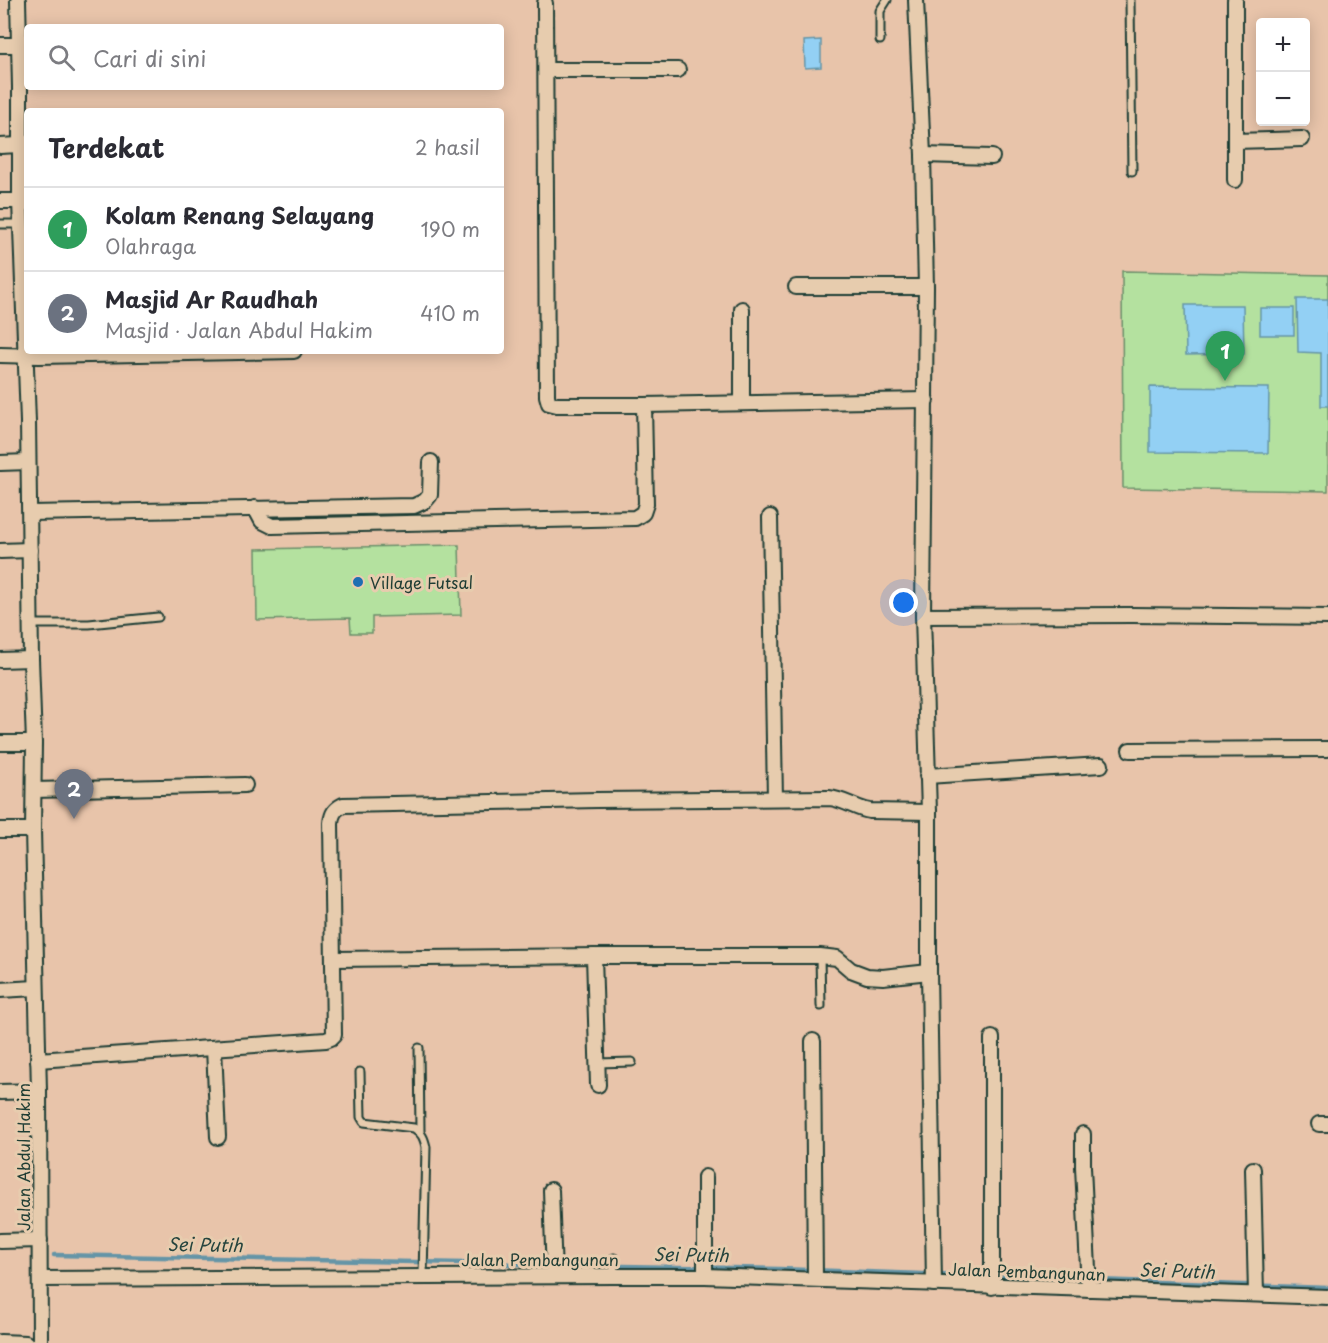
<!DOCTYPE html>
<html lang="id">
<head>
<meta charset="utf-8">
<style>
  :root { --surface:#fff; --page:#f2f2f3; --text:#2b2b33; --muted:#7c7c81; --line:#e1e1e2; --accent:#1f6fb2 }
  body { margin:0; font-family:"Playpen Sans",sans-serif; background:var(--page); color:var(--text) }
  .controls { position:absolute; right:18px; top:18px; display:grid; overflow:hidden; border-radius:6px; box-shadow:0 3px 15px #0003 }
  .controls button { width:54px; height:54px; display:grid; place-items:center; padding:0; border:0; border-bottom:2px solid var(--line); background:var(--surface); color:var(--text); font:30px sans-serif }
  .you { position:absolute; left:904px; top:603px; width:21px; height:21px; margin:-15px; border:4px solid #fff; border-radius:50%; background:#1a73e8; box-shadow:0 0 0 9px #1a73e833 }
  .badge { display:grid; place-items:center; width:39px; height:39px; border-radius:50%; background:var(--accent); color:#fff; font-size:20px; font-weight:700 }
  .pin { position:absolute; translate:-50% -50px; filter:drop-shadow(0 2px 3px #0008) }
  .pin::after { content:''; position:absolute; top:32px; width:21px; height:18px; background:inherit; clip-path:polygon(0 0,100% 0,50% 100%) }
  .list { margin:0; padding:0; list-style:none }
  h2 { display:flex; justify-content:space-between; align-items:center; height:78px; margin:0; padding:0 24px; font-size:26px }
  h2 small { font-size:20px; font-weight:400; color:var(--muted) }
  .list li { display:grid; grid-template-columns:39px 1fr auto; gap:18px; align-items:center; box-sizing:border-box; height:84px; padding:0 24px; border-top:2px solid var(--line) }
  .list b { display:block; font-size:22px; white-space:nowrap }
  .list p { margin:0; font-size:20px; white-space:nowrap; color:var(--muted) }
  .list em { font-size:20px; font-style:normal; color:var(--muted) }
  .icon { flex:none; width:33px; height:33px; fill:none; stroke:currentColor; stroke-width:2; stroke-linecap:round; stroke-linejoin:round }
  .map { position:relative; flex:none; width:1328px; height:1343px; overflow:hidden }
  .search { position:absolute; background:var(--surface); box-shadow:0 3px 15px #0003; left:24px; top:24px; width:480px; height:66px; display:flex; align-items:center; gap:15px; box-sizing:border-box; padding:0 21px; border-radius:6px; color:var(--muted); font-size:22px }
  .panel { position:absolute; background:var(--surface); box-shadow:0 3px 15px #0003; left:24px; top:108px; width:480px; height:246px; border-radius:6px }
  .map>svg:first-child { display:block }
</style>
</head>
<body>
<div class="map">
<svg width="1328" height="1343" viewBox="0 0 1328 1343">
  <rect width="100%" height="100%" fill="#e8c4aa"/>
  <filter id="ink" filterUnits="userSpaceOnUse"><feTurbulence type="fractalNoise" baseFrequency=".0167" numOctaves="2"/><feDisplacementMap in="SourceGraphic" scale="12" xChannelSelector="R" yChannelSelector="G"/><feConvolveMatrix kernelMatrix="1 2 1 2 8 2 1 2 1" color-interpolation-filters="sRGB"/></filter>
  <g filter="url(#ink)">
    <g fill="#b4e19f" stroke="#6a8f6a" stroke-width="1.5">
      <polygon points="1122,271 1328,275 1328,491 1123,488"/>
      <polygon points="459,545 461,615 372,617 372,633 351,633 350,618 257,620 256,549"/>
    </g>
    <g fill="#93d0f4" stroke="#6595a7" stroke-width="1.5">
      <polygon points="821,40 821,67 805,68 804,41"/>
      <polygon points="1297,299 1328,299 1328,406 1321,406 1321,353 1298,352"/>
      <polygon points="1185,305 1243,305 1244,354 1186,355"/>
      <rect x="1260" y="308" width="34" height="27"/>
      <polygon points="1150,387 1269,388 1268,453 1150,452"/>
    </g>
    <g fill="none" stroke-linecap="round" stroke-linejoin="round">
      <polyline stroke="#6595a7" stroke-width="4.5" points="54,1255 779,1269 1328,1288"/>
      <g stroke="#1f3d34" stroke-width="11">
        <g id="lane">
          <polyline points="1130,0 1132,171"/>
          <polyline points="880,40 880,11 887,0"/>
          <polyline points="0,224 21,224"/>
          <polyline points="30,624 89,624 158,617"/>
          <polyline points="820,956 821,1006"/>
          <polyline points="419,1048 420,1131"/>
          <polyline points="598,1063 632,1062"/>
          <path d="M360,1072L361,1117L364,1122L414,1128C422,1133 424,1138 426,1147L423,1276"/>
          <polyline points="614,1276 614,1258"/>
        </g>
      </g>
      <g stroke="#1f3d34" stroke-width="18">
        <g id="street">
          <polyline points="18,0 20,87 20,201 28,422 31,659 34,743 33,830 39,1091 40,1343"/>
          <polyline points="916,0 923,155 926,287 923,616 929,812 929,972 934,1284"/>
          <polyline points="1235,0 1235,180"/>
          <polyline points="545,3 547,396 549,403 557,405 644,405 926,400"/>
          <polyline points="0,45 18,45"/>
          <polyline points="546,70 678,70"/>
          <polyline points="1235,141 1302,139"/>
          <polyline points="0,146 19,145"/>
          <polyline points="923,155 992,157"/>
          <polyline points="0,201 20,201"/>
          <polyline points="796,287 926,287"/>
          <polyline points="0,355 39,356 294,351"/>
          <polyline points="742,403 742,309"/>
          <polyline points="0,463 28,462"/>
          <polyline points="255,508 262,521 272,526 635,518 643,513 646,504 644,405"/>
          <polyline points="30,513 414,506 425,501 430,495 431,462"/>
          <polyline points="770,517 775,798"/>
          <polyline points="0,551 30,550"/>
          <polyline points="923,616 1132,615 1328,617"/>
          <polyline points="0,660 31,659"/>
          <polyline points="0,743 34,743"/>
          <polyline points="1130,750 1328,749"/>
          <polyline points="927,776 1101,765"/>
          <polyline points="34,790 245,785"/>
          <polyline points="0,830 33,830"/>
          <polyline points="594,956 598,1085"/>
          <polyline points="334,959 601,956 820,956 837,958 851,970 867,976 883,977 929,972"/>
          <polyline points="0,990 36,988"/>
          <polyline points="992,1038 992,1287"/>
          <polyline points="813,1041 815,1279"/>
          <polyline points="214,1048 218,1137"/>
          <path d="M38,1060L326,1040L331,1038L334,1035L331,823C332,813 335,809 343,805L597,800L829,798C844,799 856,809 870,811L929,812"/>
          <polyline points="0,1092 39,1091"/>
          <polyline points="1319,1124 1328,1124"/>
          <polyline points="1083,1134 1083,1167 1089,1289"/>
          <polyline points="1253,1169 1256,1294"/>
          <polyline points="705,1177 705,1276"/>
          <polyline points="551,1190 554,1276"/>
          <polyline points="0,1241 40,1240"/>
          <polyline points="41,1279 614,1276 705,1276 1328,1297"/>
          <polyline points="0,1342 26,1343"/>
        </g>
      </g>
      <use href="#lane" stroke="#e7ccae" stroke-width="7"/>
      <use href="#street" stroke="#e7ccae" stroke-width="14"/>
    </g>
  </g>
  <circle fill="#1f6fb2" stroke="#e7ccae" stroke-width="2" cx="358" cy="582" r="6"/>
  <g text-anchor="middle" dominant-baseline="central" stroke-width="6" stroke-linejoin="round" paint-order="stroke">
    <g font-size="16" fill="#1f3d34" stroke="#e7ccae" text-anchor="start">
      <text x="370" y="582">Village Futsal</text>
    </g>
    <g font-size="16" fill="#1f3d34" stroke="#e7ccae">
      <text transform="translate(23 1157) rotate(-90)">Jalan Abdul Hakim</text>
      <text x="540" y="1259">Jalan Pembangunan</text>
      <text transform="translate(1027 1271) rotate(2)">Jalan Pembangunan</text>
    </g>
    <g font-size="18" font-style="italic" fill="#25443e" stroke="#e7ccae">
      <text transform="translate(205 1244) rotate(1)">Sei Putih</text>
      <text transform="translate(691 1254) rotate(1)">Sei Putih</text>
      <text transform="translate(1177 1270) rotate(2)">Sei Putih</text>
    </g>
  </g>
</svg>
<div class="controls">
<button>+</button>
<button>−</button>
</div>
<div class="you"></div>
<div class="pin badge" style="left:1225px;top:381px;background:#2e9e5b">1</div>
<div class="pin badge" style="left:74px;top:819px;background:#6b7280">2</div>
<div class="search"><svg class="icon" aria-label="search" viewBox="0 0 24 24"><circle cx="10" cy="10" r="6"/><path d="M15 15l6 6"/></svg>Cari di sini</div>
<section class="panel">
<h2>Terdekat<small>2 hasil</small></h2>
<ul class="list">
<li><span class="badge" style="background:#2e9e5b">1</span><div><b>Kolam Renang Selayang</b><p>Olahraga</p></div><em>190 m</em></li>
<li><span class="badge" style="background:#6b7280">2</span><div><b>Masjid Ar Raudhah</b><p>Masjid · Jalan Abdul Hakim</p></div><em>410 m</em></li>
</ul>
</section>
</div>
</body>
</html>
